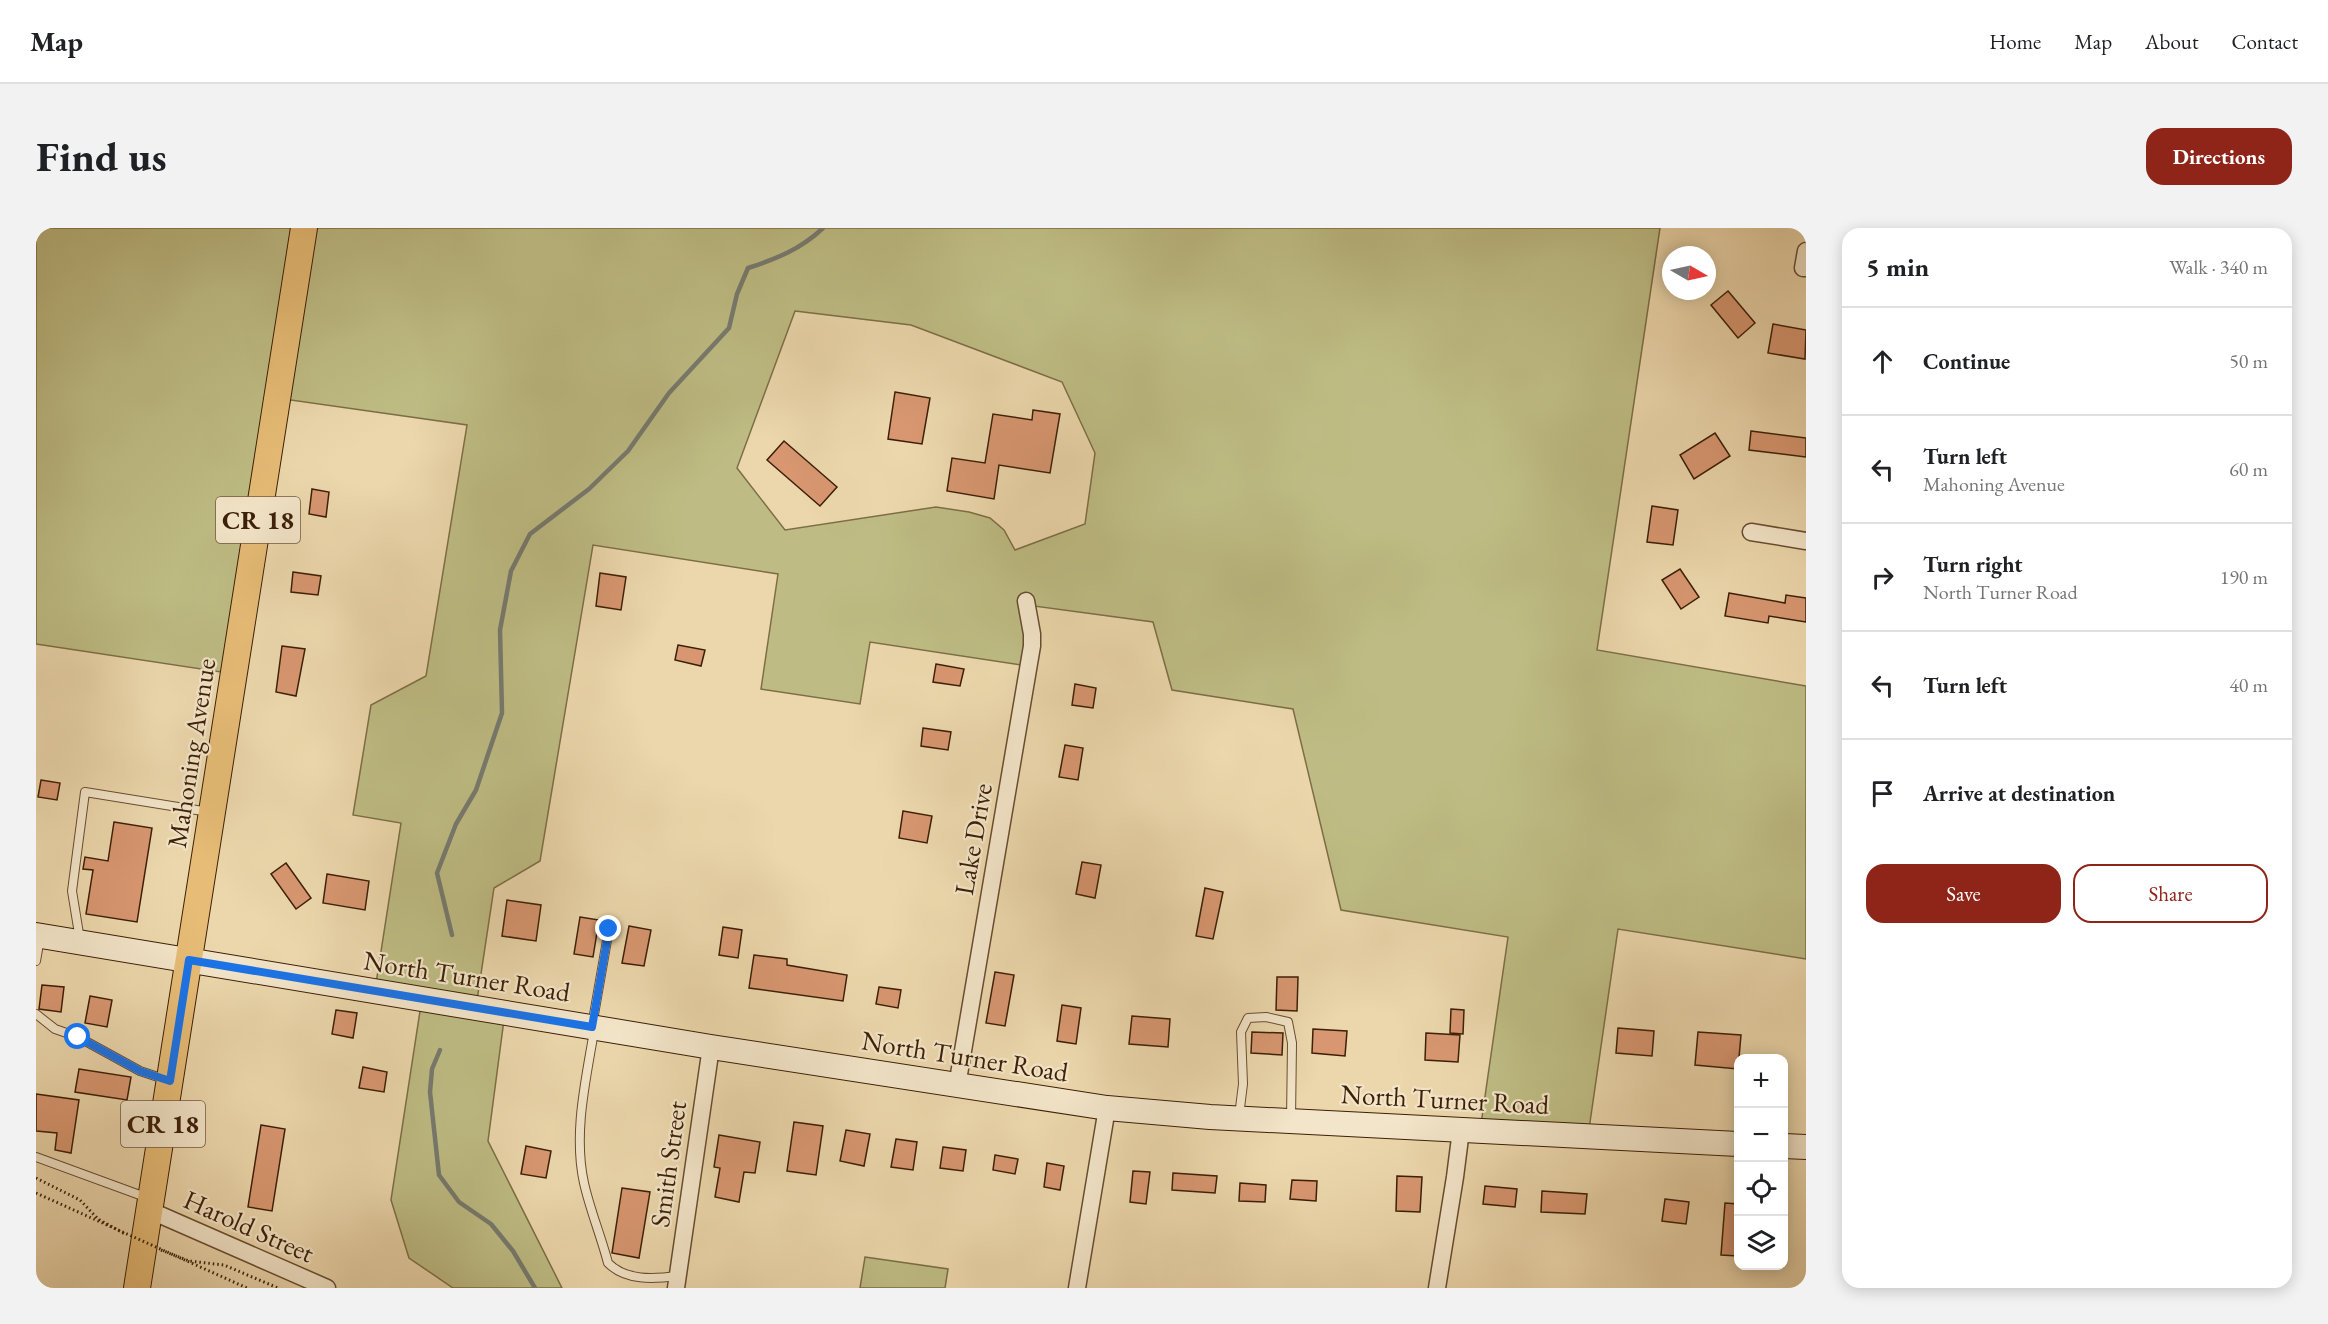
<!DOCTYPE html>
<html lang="en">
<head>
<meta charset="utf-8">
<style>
  :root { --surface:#fff; --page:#f2f2f2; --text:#202124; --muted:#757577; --line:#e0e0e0; --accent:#8f2418 }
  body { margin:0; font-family:"EB Garamond",serif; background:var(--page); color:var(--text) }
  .controls { position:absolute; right:18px; bottom:18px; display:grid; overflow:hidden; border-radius:12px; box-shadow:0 3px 15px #0003 }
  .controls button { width:54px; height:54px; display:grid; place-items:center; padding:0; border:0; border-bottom:2px solid var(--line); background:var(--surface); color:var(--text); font:30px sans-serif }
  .compass { position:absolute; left:1626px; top:18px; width:54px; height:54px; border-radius:50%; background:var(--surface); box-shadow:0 3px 15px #0003; rotate:99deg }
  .stop { position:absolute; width:18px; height:18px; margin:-14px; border:4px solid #1a73e8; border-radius:50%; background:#fff }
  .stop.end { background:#1a73e8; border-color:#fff; box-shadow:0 2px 6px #0008 }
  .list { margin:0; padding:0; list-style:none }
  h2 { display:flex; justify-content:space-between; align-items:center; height:78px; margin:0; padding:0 24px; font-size:26px }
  h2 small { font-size:20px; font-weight:400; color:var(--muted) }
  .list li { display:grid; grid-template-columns:39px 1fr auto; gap:18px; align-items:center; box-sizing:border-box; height:108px; padding:0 24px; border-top:2px solid var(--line) }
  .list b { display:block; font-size:22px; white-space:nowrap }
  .list p { margin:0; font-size:20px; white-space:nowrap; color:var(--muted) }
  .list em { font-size:20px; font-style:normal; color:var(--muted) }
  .actions { display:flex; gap:12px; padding:18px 24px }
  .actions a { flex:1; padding:14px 0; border:2px solid var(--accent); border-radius:18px; text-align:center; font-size:21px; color:var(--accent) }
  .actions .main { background:var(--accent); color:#fff }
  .icon { flex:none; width:33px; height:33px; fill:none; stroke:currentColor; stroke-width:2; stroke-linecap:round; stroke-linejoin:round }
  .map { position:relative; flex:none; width:1770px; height:1060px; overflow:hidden; border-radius:18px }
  header { display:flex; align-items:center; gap:36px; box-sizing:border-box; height:84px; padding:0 30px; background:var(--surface); border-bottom:2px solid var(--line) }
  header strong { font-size:28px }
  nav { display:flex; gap:33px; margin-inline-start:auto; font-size:21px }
  .intro { display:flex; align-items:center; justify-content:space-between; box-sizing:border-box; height:144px; padding:0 36px }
  h1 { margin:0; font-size:42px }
  .button { padding:15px 27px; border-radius:18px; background:var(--accent); color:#fff; font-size:21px; font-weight:700 }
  main { display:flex; gap:36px; padding:0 36px }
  aside { flex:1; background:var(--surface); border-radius:18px; box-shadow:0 3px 15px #0003 }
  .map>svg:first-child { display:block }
</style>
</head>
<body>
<header>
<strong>Map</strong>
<nav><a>Home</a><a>Map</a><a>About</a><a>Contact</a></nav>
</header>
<div class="intro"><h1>Find us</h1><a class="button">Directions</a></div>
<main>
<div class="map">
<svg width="1770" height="1060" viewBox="0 0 1770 1060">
  <rect width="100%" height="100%" fill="#ecd7ac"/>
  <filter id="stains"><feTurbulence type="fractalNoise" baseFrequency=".00333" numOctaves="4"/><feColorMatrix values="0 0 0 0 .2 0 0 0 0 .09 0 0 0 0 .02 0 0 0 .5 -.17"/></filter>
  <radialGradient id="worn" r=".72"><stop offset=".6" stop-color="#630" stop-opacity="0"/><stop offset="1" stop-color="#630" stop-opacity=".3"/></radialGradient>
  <g fill="#bebc84" stroke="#7d6e46" stroke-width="1.5" fill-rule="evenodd">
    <path d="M0,0H1624L1561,422L1770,458V731L1582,701L1552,908L1444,903L1472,709L1305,682L1257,481L1136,462L1117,394L991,377L992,438L834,414L824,476L725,461L742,346L557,317L504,633L458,660L440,779L469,784L452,913L526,1060H417L373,1030L355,972L386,770L339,762L365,595L317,587L335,477L390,448L431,197L241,170L198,446L0,416ZM759,83L875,97L1026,154L1059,225L1049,296L979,322L968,302L954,290L933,284L900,279L749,302L701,240Z"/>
    <polygon points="829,1029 912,1041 909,1060 824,1060"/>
  </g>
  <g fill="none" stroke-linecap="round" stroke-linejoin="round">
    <g stroke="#767a6f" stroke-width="4.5">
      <path d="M416,707L401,645L420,596L440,562L466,485L464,402L475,343L494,306L553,261L592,223L633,165L693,100L701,66L712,40C740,31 765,21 787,0"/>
      <polyline points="404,822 396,841 394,864 403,947 423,974 455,996 477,1023 499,1060"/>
    </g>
  </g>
  <g fill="#d89771" stroke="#3c1f07" stroke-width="1.5">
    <polygon points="1692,63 1719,95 1702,110 1675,77"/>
    <polygon points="1737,96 1770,102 1769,131 1732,125"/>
    <polygon points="859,164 894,170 886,216 852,211"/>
    <polygon points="997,182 1024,186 1014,245 963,237 958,271 911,263 916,230 949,235 957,186 996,192"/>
    <polygon points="1715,203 1770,210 1770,229 1713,222"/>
    <polygon points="1679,205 1694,228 1658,251 1644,227"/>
    <polygon points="748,213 801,259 784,278 731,232"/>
    <polygon points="276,261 293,264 290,289 273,286"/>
    <polygon points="1616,278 1642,282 1637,317 1611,314"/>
    <polygon points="1644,341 1663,369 1645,381 1626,352"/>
    <polygon points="257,344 285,348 282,367 255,364"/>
    <polygon points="564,345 590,349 585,382 560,378"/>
    <polygon points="1693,365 1749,375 1750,367 1770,370 1770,394 1733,388 1732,395 1689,388"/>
    <polygon points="642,417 669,422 665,438 639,432"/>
    <polygon points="246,418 269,421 260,468 240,464"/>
    <polygon points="900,436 928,441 924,458 897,454"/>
    <polygon points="1039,456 1060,460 1057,480 1036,477"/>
    <polygon points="887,500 915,504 912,522 885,518"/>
    <polygon points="1029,517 1047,520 1042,552 1023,549"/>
    <polygon points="5,552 24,555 21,572 2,569"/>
    <polygon points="867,583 896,588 891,615 863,610"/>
    <polygon points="78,594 116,600 101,694 50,686 57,642 47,641 49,629 72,633"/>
    <polygon points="1046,634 1065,637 1059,670 1040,666"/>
    <polygon points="250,635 275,670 260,681 235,646"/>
    <polygon points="291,646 333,653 329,682 287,675"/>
    <polygon points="1169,660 1187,664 1177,711 1160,708"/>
    <polygon points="471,672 505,677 500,713 466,708"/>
    <polygon points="544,689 563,692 557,729 538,726"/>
    <polygon points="593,698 615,702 608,738 586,735"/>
    <polygon points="687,699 706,702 702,730 683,727"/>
    <polygon points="718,727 751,731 751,737 811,747 807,773 713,760"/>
    <polygon points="959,744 978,747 969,798 950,795"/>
    <polygon points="1241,749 1262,749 1261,783 1240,782"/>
    <polygon points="6,757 28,759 25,784 3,781"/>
    <polygon points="843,759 865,762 862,780 840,776"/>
    <polygon points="54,768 76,772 71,799 49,795"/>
    <polygon points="1026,777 1045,780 1040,816 1021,813"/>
    <polygon points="1415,781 1428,782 1427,806 1414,805"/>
    <polygon points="300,782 321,785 317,810 296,806"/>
    <polygon points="1096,788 1134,791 1132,819 1093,816"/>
    <polygon points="1582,800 1618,803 1616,828 1580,825"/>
    <polygon points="1277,801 1311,803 1309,828 1276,825"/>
    <polygon points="1216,804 1247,805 1246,827 1215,825"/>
    <polygon points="1662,804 1705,807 1702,841 1659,837"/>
    <polygon points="1390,805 1424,807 1422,834 1389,832"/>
    <polygon points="327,839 351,844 348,864 323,860"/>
    <polygon points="43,841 95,849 91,872 39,864"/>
    <polygon points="0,866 43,872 35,925 19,922 21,905 0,903"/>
    <polygon points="758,894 787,898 780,947 751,943"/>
    <polygon points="225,897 249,901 236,983 212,979"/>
    <polygon points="810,902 834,906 828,938 804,933"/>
    <polygon points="683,907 724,914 719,945 708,944 703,974 679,969 684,940 678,939"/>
    <polygon points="860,911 881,914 877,942 855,939"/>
    <polygon points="490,918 515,923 510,950 485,946"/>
    <polygon points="907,919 930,922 927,943 904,940"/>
    <polygon points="959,927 982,931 979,946 957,942"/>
    <polygon points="1011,935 1028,938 1024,962 1008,959"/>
    <polygon points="1097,943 1114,944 1110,976 1094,974"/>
    <polygon points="1137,945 1181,948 1179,965 1136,962"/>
    <polygon points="1361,948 1386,949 1384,984 1360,983"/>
    <polygon points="1256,952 1281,953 1280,973 1254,971"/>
    <polygon points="1204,955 1230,957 1229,974 1203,973"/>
    <polygon points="1449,958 1481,961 1479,979 1447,976"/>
    <polygon points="586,960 614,964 603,1030 576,1025"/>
    <polygon points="1506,963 1551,966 1549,986 1505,984"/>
    <polygon points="1629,971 1653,974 1650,996 1626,993"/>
    <polygon points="1689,975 1702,976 1702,1028 1685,1027"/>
  </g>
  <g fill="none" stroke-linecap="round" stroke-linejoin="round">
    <g stroke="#684d30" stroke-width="10">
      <g id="lane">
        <polyline points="44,712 36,663 49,564 173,584"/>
        <polyline points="0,733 4,710"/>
        <polyline points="0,786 19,801 42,809 104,843 131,852"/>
        <polyline points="556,798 573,701"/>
        <path d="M558,803C550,852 537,905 548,955C554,982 565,1008 572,1035C590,1053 617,1051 642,1048"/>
        <polyline points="1203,888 1207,856 1205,804 1212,790 1230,789 1252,794 1256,815 1255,892"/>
        <polyline points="0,929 112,970"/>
      </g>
    </g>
    <g stroke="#684d30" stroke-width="19">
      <g id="street">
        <polyline points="1770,23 1767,40 1770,40"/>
        <polyline points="1715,304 1770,313"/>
        <polyline points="921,858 996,418 996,406 990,373"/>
        <polyline points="113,982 291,1060"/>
        <polyline points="640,1060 675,819"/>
        <polyline points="1041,1060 1071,880"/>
        <polyline points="1401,1060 1419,949 1425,902"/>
      </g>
    </g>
    <g stroke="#3c1f07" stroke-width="26">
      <g id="secondary">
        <polyline points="0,707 675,819 1071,880 1174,889 1702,916"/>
        <polyline points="1748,918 1770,919"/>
      </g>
    </g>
    <g stroke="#3c1f07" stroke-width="28">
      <polyline id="primary" points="101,1060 268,0"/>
    </g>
    <g stroke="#3c1f07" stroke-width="3" stroke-dasharray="1.5 3" stroke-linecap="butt">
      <polyline points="0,950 44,972 62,991 89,1006"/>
      <polyline points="125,1022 153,1033 188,1037 242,1060"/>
    </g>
    <use href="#lane" stroke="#f3e5c9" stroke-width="8"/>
    <use href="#street" stroke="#f3e5c9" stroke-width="16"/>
    <use href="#secondary" stroke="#f3e5c9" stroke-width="24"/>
    <use href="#primary" stroke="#e6bc76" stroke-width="26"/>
    <polyline stroke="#3c1f07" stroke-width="3" stroke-dasharray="1.5 3" stroke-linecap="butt" points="0,965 211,1060"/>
  </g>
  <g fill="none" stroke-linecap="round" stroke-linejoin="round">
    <polyline stroke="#1a73e8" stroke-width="8" points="42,809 104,843 134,853 153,732 556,799 573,701"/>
  </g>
  <g text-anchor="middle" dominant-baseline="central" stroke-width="4.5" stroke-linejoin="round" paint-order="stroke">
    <g fill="#f3e5c9" stroke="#735a41" stroke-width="1.5">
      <rect x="180" y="269" width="84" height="46" rx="4.5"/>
      <rect x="85" y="873" width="84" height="46" rx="4.5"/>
    </g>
    <g font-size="26" font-weight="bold" fill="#3c1f07">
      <text x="222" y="292">CR 18</text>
      <text x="127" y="896">CR 18</text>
    </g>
    <g font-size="27" fill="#3c1f07" stroke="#f3e5c9">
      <text transform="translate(155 525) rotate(-81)">Mahoning Avenue</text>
      <text transform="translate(937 611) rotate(-80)">Lake Drive</text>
      <text transform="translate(431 748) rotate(9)">North Turner Road</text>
      <text transform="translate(929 828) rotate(9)">North Turner Road</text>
      <text transform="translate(1409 871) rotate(3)">North Turner Road</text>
      <text transform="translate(632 936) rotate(-82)">Smith Street</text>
      <text transform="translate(213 998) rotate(24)">Harold Street</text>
    </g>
  </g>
  <rect width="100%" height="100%" filter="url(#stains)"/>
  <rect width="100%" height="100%" fill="url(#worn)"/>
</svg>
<div class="controls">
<button>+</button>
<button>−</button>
<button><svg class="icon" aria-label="locate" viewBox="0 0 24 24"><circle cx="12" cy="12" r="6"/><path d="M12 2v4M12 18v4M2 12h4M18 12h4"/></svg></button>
<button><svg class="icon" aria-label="layers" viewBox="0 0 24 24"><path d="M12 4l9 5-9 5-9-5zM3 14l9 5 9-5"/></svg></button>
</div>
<svg class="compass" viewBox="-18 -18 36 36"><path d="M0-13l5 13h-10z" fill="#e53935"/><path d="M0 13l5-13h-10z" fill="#757577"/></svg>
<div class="stop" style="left:42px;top:809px"></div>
<div class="stop end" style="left:573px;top:701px"></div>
</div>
<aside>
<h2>5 min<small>Walk · 340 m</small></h2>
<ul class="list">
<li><svg class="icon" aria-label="ahead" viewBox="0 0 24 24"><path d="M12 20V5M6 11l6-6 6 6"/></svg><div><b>Continue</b></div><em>50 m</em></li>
<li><svg class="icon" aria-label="left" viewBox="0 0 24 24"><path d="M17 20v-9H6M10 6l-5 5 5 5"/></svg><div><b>Turn left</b><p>Mahoning Avenue</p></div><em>60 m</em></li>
<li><svg class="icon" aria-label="right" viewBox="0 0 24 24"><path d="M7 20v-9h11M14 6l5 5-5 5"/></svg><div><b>Turn right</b><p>North Turner Road</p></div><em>190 m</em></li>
<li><svg class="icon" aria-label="left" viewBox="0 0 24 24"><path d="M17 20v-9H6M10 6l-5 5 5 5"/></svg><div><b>Turn left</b></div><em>40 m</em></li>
<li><svg class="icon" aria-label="arrive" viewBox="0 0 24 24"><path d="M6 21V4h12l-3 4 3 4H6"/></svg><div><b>Arrive at destination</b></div></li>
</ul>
<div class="actions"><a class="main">Save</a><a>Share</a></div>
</aside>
</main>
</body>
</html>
